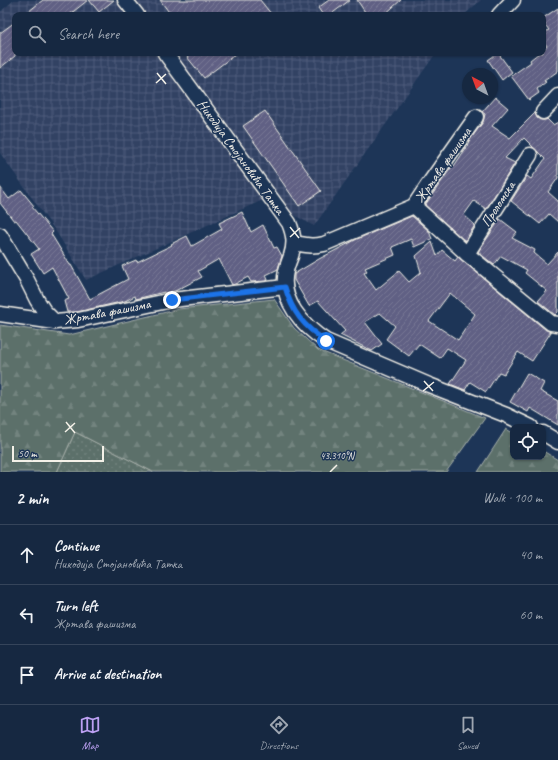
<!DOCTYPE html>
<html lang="en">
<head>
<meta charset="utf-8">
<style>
  :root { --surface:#162841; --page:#1f3048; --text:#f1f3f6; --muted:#9ea6b1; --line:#35445a; --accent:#bca0f2 }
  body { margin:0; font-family:Caveat,sans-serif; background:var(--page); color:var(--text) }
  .controls { position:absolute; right:12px; bottom:12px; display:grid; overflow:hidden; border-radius:8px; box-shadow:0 1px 3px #0004 }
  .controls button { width:36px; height:36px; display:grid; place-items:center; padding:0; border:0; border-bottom:1px solid var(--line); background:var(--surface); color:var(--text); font:20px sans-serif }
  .compass { position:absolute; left:462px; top:68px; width:36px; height:36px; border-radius:50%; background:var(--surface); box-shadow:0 1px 3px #0004; rotate:319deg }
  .scale { position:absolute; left:12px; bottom:10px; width:92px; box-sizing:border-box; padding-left:4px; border:2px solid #f4f1e8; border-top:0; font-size:11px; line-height:14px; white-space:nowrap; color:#f4f1e8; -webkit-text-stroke:3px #1d3557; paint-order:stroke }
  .stop { position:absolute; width:12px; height:12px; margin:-9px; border:3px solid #1a73e8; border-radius:50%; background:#fff }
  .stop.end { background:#1a73e8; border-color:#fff; box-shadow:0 1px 4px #0008 }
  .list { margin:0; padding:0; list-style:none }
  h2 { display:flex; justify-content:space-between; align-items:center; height:52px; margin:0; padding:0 16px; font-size:17px }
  h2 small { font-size:13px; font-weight:400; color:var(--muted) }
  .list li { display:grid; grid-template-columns:26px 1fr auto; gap:12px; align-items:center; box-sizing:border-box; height:60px; padding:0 16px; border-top:1px solid var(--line) }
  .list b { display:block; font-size:15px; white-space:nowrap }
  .list p { margin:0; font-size:13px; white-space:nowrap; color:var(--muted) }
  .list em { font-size:13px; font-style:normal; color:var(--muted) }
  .icon { flex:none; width:22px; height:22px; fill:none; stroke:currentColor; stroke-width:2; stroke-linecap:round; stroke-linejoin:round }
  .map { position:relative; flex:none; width:558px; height:472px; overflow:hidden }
  .search { position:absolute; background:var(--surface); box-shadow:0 1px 3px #0004; left:12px; right:12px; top:12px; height:44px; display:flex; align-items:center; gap:10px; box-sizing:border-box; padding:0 14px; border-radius:8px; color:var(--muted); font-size:15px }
  .sheet { height:232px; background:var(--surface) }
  nav { display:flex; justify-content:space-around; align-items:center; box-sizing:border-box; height:56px; border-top:1px solid var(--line); background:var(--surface); font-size:11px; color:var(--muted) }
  nav a { display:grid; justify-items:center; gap:2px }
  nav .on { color:var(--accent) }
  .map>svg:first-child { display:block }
</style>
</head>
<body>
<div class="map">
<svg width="558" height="472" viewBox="0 0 558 472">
  <defs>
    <pattern id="industrial-grid" width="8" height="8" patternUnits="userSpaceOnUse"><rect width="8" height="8" fill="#314264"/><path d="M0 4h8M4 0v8" fill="none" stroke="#4f5e7a"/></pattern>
    <pattern id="grass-dots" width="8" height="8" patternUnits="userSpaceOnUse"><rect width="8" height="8" fill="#5b6f6a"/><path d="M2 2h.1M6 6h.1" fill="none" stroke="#73847f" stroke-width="1.8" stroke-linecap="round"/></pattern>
    <pattern id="forest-firs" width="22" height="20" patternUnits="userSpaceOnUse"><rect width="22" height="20" fill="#5b6f6a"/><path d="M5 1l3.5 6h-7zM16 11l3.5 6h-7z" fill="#73847f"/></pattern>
    <pattern id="building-hatch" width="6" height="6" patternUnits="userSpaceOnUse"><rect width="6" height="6" fill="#606184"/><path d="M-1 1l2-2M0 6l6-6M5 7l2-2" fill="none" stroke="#777895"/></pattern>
  </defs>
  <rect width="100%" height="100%" fill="#1d3557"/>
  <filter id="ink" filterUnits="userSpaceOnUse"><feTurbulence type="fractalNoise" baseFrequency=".025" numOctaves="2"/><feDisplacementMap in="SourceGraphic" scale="8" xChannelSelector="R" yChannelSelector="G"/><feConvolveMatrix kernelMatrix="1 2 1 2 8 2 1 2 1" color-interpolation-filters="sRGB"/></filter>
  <g filter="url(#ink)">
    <polygon fill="url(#industrial-grid)" points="14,0 481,0 464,15 15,15 15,53 436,53 314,226 265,199 86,280 57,233 0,153 0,12"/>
    <polygon fill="url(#grass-dots)" stroke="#a8b0a9" points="75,432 153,472 57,472"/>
    <g fill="url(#forest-firs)" stroke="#a8b0a9">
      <polygon points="274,299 294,328 318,350 485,418 446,472 153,472 75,432 57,472 0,472 0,325 69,335 179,309"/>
      <polygon points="506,429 513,433 513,457 543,457 543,451 558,460 558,472 478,472"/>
    </g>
    <g fill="url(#building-hatch)" stroke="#f4f1e8" fill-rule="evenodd">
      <polygon points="43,0 88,0 69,15 24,15"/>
      <polygon points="89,0 114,0 99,12"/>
      <polygon points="160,0 260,0 272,15 171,15"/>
      <polygon points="329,0 350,0 330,15 323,15 318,8"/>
      <polygon points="357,0 401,0 384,15 367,15"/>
      <polygon points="558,8 558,71 544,81 546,82 537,89 539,93 529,100 511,76 531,62 530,60 539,53 543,53 543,49 547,46 543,40 543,33 549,30 543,22 543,18"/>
      <polygon points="15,22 15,56 0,68 0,33"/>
      <polygon points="192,53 237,53 204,78 187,57"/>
      <polygon points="498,53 512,72 502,80 488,60"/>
      <polygon points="495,97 508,108 492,126 510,138 535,113 537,118 541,120 545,120 547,119 553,125 558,122 558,178 548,192 558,201 558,222 549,214 540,224 511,201 527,176 531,179 545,159 524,138 505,158 515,163 486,209 474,201 464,215 475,225 465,241 425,205 453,165 454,166 470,142 469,141 483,122 485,114 482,112"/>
      <polygon points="265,111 321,191 299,206 243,126"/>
      <polygon points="0,187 9,199 21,190 34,206 32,207 53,232 51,234 70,265 71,265 90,299 128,279 122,266 136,260 137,262 172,245 171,244 187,236 192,246 222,229 219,223 242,212 251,232 263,225 274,248 277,247 282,256 278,269 266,275 268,280 267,281 251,282 248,277 235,284 232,285 219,259 198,271 202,277 175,291 164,293 164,292 136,299 135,296 125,301 77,312 67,312 64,301 69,299 52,267 43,273 31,254 39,249 16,220 14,221 0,203"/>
      <path d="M412,216L429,231L432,239L414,247L411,239L392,247L395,255L365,268L367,271L364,273L376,290L399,271L409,282L421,272L416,256L432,242L437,256L442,250L455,261L458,257L546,330L551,332L532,361L518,352L504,374L499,372L486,392L470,382L465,390L450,384L466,360L447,348L440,358L419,344L409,356L386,339L395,326L380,313L365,322L382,344L372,351L340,335L345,331L318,301L309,306L294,280V274L319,259L357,239ZM450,293L475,314L458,340L429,321Z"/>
      <polygon points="500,219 517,232 512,238 535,250 534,253 547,264 558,252 558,312 555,315 538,301 547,291 525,273 527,270 501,256 494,265 478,252"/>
      <polygon points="527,373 544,383 540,391 558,401 558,425 530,408 528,412 510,402"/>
    </g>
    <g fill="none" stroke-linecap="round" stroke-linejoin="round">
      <g stroke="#f4f1e8" stroke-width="17">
        <g id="street">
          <polyline points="125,0 137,15"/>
          <polyline points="499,15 513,0"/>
          <path d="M165,53L289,223C294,235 295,244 291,256C289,261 287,266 286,271C279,300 303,326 326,341L429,385L506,415L531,427"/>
          <polyline points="543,112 558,96"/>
          <polyline points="414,206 467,254 551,323 558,324"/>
          <polyline points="0,235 27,280 37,300 44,311 55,322"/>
          <path d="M294,243C306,245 312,247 324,244L414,206L428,185L476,117"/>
          <polyline points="467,254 530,155"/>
          <polyline points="0,314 55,322 78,320 172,300 285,287"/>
          <polyline points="543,433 558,442"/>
        </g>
      </g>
      <use href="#street" stroke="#1d3557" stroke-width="14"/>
    </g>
  </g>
  <g fill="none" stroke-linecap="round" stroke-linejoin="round" filter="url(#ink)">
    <path stroke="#1a73e8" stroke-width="5" d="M172,300L285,287C292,312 304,327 326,341"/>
  </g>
  <path fill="none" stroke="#f4f1e8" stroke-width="1.5" d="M157,73L166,84M156,83L166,74M290,227L299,238M290,237L300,228M424,381L433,391M423,391L434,382M66,422L75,433M65,432L75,423M330,472L337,465"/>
  <g text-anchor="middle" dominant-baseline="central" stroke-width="3" stroke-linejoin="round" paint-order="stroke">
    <g font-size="14" fill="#f4f1e8" stroke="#1d3557">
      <text transform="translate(241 157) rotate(54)">Никодија Стојановића Татка</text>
      <text transform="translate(443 165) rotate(-55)">Жртава фашизма</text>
      <text transform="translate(498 204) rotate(-57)">Проломска</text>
      <text transform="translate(107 312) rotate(-11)">Жртава фашизма</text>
    </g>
  </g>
  <g font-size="10" text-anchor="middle" fill="#f4f1e8" stroke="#1d3557" stroke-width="3" stroke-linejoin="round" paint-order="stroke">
    <text x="337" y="459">43.310°N</text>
  </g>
</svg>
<div class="controls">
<button><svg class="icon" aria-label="locate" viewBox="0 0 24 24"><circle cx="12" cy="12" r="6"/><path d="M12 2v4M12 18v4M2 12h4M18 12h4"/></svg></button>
</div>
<svg class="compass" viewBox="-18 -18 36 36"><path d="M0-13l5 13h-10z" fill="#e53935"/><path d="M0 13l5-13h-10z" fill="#9ea6b1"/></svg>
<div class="scale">50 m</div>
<div class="stop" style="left:326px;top:341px"></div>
<div class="stop end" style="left:172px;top:300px"></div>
<div class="search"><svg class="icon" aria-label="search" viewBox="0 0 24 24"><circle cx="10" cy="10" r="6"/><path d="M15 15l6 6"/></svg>Search here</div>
</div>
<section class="sheet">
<h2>2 min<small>Walk · 100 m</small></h2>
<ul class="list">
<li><svg class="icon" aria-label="ahead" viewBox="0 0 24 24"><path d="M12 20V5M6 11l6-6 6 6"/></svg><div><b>Continue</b><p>Никодија Стојановића Татка</p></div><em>40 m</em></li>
<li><svg class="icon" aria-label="left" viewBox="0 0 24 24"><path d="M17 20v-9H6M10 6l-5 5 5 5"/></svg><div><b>Turn left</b><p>Жртава фашизма</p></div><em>60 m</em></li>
<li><svg class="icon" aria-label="arrive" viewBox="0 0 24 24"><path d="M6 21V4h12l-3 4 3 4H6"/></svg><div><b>Arrive at destination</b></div></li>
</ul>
</section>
<nav>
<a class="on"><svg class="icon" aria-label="map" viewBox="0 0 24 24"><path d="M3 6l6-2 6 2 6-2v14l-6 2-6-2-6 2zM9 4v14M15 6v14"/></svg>Map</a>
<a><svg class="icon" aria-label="directions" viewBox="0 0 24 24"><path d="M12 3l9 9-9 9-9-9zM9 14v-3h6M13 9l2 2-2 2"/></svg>Directions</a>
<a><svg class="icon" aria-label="saved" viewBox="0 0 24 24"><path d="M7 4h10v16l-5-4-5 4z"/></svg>Saved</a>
</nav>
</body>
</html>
